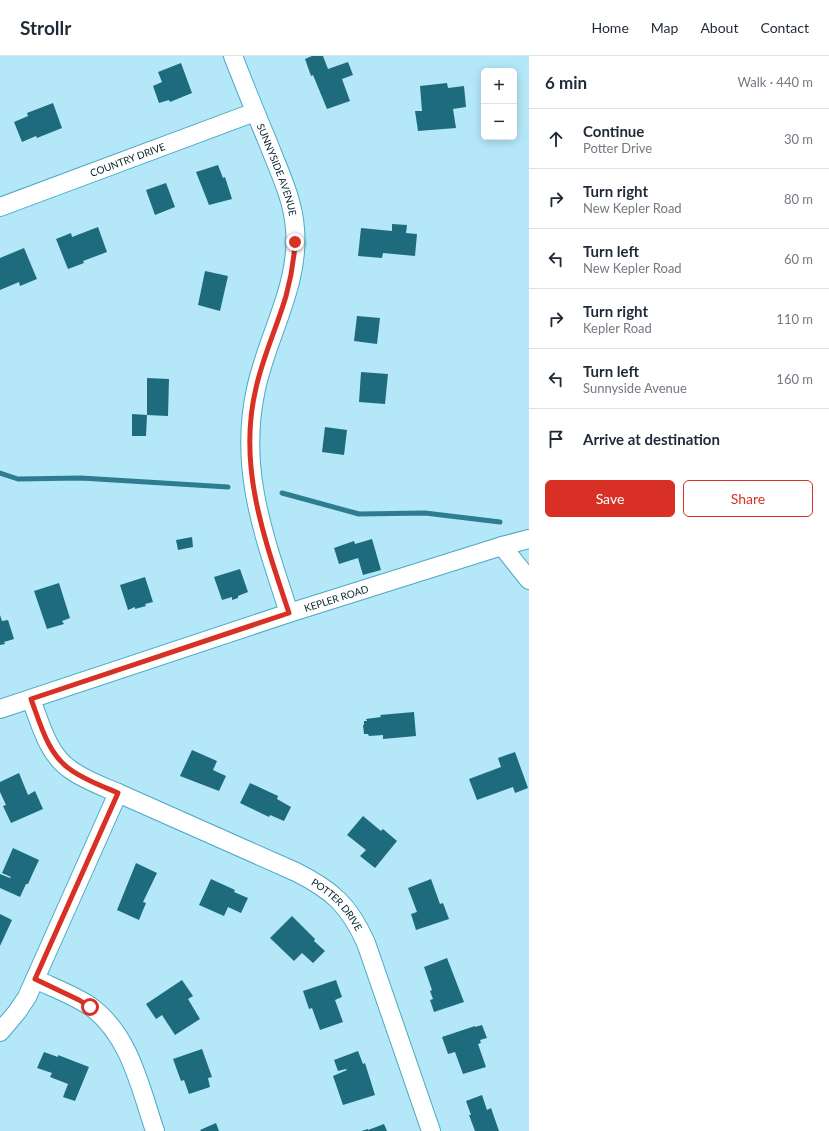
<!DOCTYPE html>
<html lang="en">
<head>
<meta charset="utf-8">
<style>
  :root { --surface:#fff; --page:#f6f6f7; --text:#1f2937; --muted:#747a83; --line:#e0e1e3; --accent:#d93025 }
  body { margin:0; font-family:Lato,sans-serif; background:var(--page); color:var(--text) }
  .controls { position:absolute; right:12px; top:12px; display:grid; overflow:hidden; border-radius:6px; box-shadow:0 2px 10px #0003 }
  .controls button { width:36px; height:36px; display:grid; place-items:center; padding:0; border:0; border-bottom:1px solid var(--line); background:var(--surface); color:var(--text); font:20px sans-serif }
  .stop { position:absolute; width:12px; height:12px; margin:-9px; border:3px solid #d93025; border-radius:50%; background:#fff }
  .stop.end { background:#d93025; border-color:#fff; box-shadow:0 1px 4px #0008 }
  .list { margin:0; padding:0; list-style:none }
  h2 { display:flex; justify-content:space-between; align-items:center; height:52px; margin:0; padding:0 16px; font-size:17px }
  h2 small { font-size:13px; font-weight:400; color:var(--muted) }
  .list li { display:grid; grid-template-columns:26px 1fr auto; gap:12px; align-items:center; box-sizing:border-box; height:60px; padding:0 16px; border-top:1px solid var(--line) }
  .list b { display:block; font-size:15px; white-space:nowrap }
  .list p { margin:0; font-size:13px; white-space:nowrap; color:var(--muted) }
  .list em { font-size:13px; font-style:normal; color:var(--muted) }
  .actions { display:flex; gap:8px; padding:12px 16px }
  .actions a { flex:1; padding:9px 0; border:1px solid var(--accent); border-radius:6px; text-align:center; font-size:14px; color:var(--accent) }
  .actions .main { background:var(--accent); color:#fff }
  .icon { flex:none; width:22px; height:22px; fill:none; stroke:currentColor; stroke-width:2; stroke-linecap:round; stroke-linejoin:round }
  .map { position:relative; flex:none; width:529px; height:1075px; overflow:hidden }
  header { display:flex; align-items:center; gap:24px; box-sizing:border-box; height:56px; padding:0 20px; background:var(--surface); border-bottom:1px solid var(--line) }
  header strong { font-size:19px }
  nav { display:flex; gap:22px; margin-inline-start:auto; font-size:14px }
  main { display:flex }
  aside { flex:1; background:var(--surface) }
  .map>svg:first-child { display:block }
</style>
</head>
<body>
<header>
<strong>Strollr</strong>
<nav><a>Home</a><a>Map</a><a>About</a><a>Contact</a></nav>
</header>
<main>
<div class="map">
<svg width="529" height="1075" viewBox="0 0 529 1075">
  <rect width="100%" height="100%" fill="#b4e8f8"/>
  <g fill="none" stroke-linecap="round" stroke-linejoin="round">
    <g stroke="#2e7c90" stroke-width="5">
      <polyline points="0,417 18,423 81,422 228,431"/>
      <polyline points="282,437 359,458 425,457 500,466"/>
    </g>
  </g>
  <g fill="#1f6b7e">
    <polygon points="312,0 323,0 328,13 348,6 353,19 342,23 350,45 327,53 313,19 311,20 305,3"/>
    <polygon points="181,7 192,37 170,46 169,44 159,47 153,30 162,26 158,16"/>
    <polygon points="447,27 448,32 464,30 466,51 453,53 456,72 418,75 415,55 422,55 420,30"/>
    <polygon points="53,47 62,72 37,82 36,80 22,86 14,66 28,60 27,57"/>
    <polygon points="218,109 223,122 225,121 232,143 209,149 196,116"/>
    <polygon points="166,127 175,151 155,159 146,134"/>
    <polygon points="392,168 407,169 406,177 417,178 415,200 383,197 382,202 358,200 361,172 392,175"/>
    <polygon points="98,171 107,196 83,205 84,207 68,213 56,183 71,177 72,181"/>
    <polygon points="24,192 37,223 20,230 19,226 0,234 0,202"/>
    <polygon points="205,215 228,220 220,255 198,249"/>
    <polygon points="357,260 380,262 377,288 354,285"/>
    <polygon points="361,316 388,318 385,348 359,346"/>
    <polygon points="147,322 169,323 168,360 147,359"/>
    <polygon points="132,358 147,359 146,380 132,380"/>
    <polygon points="325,371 347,374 344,399 322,396"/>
    <polygon points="192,481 193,491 178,494 176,484"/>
    <polygon points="372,483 381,514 363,519 358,502 339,508 334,492 354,485 355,488"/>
    <polygon points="240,513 248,536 238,540 238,542 232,544 232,541 222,544 214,521"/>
    <polygon points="145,521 153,546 145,548 146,550 135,553 135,551 128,554 120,529"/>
    <polygon points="59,527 70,562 62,565 64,568 47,573 34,535"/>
    <polygon points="0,559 2,565 8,564 14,583 4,586 5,588 0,589"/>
    <polygon points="414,656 416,680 383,683 383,679 369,680 368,678 364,678 363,669 364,669 364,665 367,665 366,663 381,661 380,659"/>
    <polygon points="192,694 217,705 213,714 226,720 219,735 180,720"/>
    <polygon points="515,696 528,732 515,737 513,731 477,744 469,723 501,711 498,702"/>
    <polygon points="19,717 28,739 35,735 43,753 11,767 3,750 6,749 0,736 0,726"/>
    <polygon points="250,727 278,740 277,743 291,751 284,765 270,759 269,761 240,747"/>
    <polygon points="363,760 381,775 383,773 397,785 375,812 360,800 366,794 347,779"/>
    <polygon points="13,792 39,804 32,819 28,828 26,828 20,841 0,832 0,818 10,822 11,821 2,817"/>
    <polygon points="136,807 157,817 143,846 146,847 139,864 117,854"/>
    <polygon points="211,823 235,834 234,836 248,842 241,857 228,851 224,860 199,849"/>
    <polygon points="431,823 440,848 443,847 449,863 416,874 411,858 417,856 408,832"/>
    <polygon points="0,858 12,864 0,890"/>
    <polygon points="292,860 315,883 314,885 325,895 313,907 302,897 294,905 270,882"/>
    <polygon points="447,902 464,946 434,956 430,944 433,943 430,935 432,934 424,911"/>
    <polygon points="182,924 193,940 188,943 200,963 175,979 162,959 156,963 146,948"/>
    <polygon points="336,924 342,941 335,944 343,966 320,974 312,952 309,953 303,935"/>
    <polygon points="482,969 487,982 480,984 481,987 478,988 486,1011 463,1018 455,996 448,998 442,981 475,970 475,971"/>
    <polygon points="202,993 212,1021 208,1022 210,1031 189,1038 184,1024 181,1025 173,1003"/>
    <polygon points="358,995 363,1008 365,1007 375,1039 343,1049 333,1020 347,1014 346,1013 338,1015 334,1004"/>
    <polygon points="44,996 58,1001 58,999 89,1011 75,1045 63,1041 68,1028 50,1021 52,1017 37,1012"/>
    <polygon points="482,1039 487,1054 491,1052 499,1075 475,1075 469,1059 471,1059 466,1045"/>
    <polygon points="216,1067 219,1075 201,1075 200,1074"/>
    <polygon points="384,1068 387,1075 361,1075 368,1073 368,1074"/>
  </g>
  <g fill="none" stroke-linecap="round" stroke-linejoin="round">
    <g stroke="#4aaac3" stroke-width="20">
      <g id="minor">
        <path id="s1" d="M233,0C244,28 255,56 267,84C278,113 293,142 295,173C300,229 267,280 256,333C238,414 265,482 289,557"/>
        <path id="s2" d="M0,151L255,56"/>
        <polyline points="502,490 529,524"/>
        <path id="s3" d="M0,653L289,557L502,490L529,483"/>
        <path id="s4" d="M118,737L296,816C332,834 349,849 366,887L431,1075"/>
        <path d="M35,923C54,932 73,939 90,950C130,979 140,1031 155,1075"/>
        <path d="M0,976L17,956L27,941L118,737C102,730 85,724 71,714C48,699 40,667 31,643"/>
      </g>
    </g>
    <use href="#minor" stroke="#fff" stroke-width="18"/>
  </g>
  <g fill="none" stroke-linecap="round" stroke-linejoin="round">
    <path stroke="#d93025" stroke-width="5" d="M90,951L79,944L35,923L118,737C102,730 85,724 71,714C48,699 40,667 31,643L289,557C265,484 237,411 256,332C263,300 277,271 286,240C291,222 294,204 295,186"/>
  </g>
  <g text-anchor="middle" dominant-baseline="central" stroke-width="4" stroke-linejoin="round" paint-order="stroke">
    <g font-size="10" fill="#04232b" stroke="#b4e8f8">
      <text stroke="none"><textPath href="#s2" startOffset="136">COUNTRY DRIVE</textPath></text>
      <text stroke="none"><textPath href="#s1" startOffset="122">SUNNYSIDE AVENUE</textPath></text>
      <text stroke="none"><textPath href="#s3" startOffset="354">KEPLER ROAD</textPath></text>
      <text stroke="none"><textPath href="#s4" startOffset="248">POTTER DRIVE</textPath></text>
    </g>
  </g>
</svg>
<div class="controls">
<button>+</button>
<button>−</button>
</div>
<div class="stop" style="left:90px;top:951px"></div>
<div class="stop end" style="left:295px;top:186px"></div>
</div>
<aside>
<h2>6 min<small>Walk · 440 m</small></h2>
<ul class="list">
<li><svg class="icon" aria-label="ahead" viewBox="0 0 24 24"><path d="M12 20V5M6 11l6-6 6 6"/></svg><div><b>Continue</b><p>Potter Drive</p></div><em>30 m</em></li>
<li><svg class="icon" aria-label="right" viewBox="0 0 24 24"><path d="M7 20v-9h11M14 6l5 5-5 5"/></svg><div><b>Turn right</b><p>New Kepler Road</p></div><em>80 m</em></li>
<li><svg class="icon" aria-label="left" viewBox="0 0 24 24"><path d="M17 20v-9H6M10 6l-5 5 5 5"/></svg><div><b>Turn left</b><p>New Kepler Road</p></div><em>60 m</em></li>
<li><svg class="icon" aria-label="right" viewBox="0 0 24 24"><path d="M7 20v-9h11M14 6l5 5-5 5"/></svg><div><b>Turn right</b><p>Kepler Road</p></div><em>110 m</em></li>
<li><svg class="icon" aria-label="left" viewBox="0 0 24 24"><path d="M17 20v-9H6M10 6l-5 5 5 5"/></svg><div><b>Turn left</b><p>Sunnyside Avenue</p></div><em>160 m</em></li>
<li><svg class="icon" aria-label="arrive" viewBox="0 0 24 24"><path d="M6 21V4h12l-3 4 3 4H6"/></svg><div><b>Arrive at destination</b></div></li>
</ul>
<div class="actions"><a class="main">Save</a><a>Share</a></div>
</aside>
</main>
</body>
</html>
